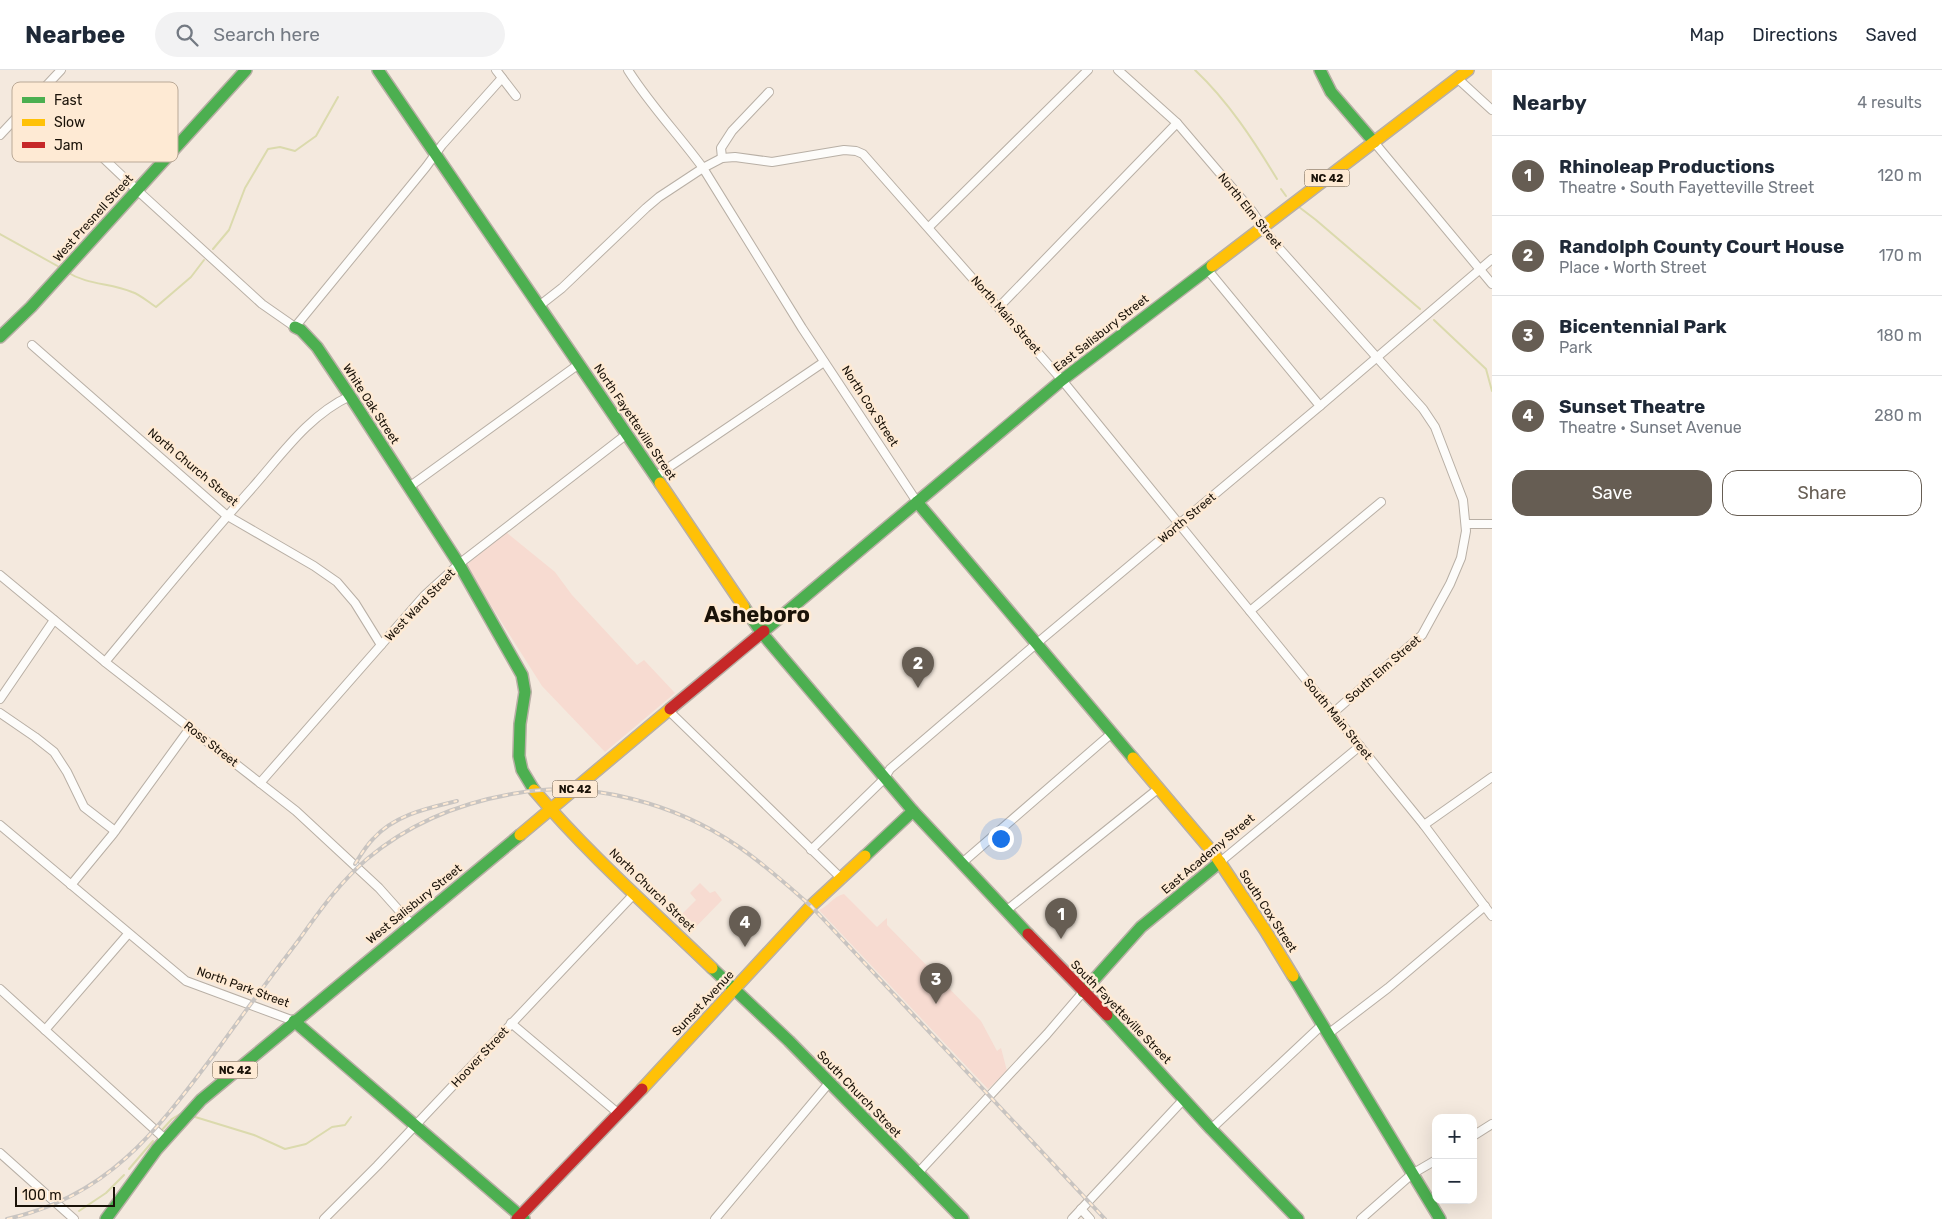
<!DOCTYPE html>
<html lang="en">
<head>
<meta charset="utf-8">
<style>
  :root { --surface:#fff; --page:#f2f2f3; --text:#1f2937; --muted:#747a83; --line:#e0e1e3; --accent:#665d53 }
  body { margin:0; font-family:Rubik,sans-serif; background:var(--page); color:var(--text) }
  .controls { position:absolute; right:15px; bottom:15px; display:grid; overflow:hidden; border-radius:10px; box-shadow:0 5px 20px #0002 }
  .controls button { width:45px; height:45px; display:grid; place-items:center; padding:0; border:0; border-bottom:1px solid var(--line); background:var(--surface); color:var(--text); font:25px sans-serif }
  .scale { position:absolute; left:15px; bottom:12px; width:100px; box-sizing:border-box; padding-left:5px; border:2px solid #1a1208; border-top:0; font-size:14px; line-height:18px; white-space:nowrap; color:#1a1208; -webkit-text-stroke:4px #feead4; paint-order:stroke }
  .you { position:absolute; left:1000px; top:768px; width:18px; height:18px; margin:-12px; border:4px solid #fff; border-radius:50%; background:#1a73e8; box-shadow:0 0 0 8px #1a73e833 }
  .badge { display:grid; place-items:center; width:32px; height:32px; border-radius:50%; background:var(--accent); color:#fff; font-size:16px; font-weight:700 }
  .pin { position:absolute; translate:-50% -41px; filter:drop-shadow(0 1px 2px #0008) }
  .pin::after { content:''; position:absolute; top:26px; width:18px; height:15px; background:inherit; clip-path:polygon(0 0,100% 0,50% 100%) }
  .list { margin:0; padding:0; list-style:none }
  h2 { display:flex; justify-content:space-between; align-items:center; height:65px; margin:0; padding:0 20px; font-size:21px }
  h2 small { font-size:16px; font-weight:400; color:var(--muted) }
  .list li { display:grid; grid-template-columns:32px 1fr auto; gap:15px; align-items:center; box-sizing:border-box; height:80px; padding:0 20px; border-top:1px solid var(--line) }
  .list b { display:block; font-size:19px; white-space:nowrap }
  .list p { margin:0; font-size:16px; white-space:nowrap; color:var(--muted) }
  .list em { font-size:16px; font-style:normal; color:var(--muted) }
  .actions { display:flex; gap:10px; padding:15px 20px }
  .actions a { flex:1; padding:11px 0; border:1px solid var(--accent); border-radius:15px; text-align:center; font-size:18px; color:var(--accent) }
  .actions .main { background:var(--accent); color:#fff }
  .icon { flex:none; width:28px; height:28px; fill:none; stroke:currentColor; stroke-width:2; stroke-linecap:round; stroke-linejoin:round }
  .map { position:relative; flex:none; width:1492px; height:1149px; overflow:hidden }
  header { display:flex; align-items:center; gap:30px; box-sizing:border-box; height:70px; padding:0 25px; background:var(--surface); border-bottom:1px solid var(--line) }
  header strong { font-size:24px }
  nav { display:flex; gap:28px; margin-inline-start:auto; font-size:18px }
  .search { width:350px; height:45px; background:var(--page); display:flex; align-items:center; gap:12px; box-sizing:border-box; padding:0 18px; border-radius:28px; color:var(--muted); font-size:19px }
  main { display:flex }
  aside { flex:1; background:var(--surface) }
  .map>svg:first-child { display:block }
</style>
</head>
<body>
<header>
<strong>Nearbee</strong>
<div class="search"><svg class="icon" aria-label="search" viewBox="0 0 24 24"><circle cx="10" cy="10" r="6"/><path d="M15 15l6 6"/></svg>Search here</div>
<nav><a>Map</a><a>Directions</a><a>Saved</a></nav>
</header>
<main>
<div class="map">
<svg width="1492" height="1149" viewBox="0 0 1492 1149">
  <rect width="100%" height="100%" fill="#f4e9de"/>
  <g fill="#f7dbd1">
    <polygon points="506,462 555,502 572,525 637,595 644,590 675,623 605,682 542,616 466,496 478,484"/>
    <polygon points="700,813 710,823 715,821 722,830 689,864 669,846 674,840 681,845 696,830 690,823"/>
    <path d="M844,824L877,857L887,848V855L981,951L997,981L1001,978L1007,1001L988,1019L819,840C828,837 833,826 844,824Z"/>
  </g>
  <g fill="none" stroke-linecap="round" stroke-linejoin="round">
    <g stroke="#dbdaad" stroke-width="2">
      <path d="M1195,0C1228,31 1254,71 1277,109"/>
      <polyline points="1281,119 1286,126"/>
      <polyline points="1299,137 1316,150 1420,239"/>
      <polyline points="0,164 61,198"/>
      <polyline points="213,179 229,160 245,118 268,79 280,77 295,81 316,66 338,27"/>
      <path d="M67,202C87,215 111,213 132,222C141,225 148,232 156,237L191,207L204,190"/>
      <polyline points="1434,250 1486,299 1492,321"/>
      <polyline points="192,1046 254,1065 285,1079 306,1074 332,1057 345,1055 351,1047"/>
      <polyline points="160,1062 172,1049 180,1044"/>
      <polyline points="129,1099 153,1071"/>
      <polyline points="79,1141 106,1123 124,1105"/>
    </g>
    <g stroke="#b8afa5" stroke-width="10">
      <g id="street">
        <polyline points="496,0 516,26"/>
        <path d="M628,0C650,35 679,65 703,98L722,88L735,87L772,92L844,80L856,81L863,84L1062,310L1424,755L1492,846"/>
        <polyline points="1118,0 1177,53 1252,141 1267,163 1278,177 1423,339 1435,357 1463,430 1466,461 1461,488 1450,514 1422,565 1333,643"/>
        <polyline points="1457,8 1492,40"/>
        <polyline points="37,25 137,120 262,234 295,257 426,97 442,75 502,8"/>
        <polyline points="0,65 61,0"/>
        <polyline points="1374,72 1492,214"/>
        <polyline points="722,88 721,78 732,61 769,22"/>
        <polyline points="929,157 1088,0"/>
        <polyline points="1207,199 1320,336"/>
        <polyline points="539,236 562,218 646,138 659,127 703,98 802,258 917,432"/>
        <polyline points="999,237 1177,53"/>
        <polyline points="32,275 226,445 314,496 337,512 355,533 381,575"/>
        <polyline points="656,406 824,292"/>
        <polyline points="409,417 579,294"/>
        <polyline points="1466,454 1492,454"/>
        <polyline points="0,505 105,592 296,741 379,818 412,855"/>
        <polyline points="1250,541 1381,432"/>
        <path d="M105,592C154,533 202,474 253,417C282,384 309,345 350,326"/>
        <polyline points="0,629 54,550"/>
        <polyline points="668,640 842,809"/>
        <polyline points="0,643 35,667 54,682 67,702 84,737 115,761"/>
        <polyline points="260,713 424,526 459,494 627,364"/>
        <polyline points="0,755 186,911 294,951"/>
        <polyline points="1424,755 1492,707"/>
        <polyline points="811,780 884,709 890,699 1036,574 1320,336 1492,189"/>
        <polyline points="1220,792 1360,676"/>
        <polyline points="962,793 1112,663"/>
        <polyline points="71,815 113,764 190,658"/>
        <polyline points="1007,840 1159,718"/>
        <polyline points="0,919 164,1068"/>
        <polyline points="511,953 619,1044"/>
        <polyline points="45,960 128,864"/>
        <polyline points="1328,964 1388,918 1485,836"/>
        <polyline points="1211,1059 1323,954"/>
        <polyline points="1473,1066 1492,1054"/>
        <polyline points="0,1083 74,1149"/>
        <polyline points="917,1104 1047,964 1083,922"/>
        <polyline points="1081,1139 1090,1149"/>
        <polyline points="324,1149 377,1096 635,823"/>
        <polyline points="715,1149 829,1013"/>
        <polyline points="1072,1149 1184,1029"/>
        <polyline points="1361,1149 1412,1104 1436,1090"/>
      </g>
    </g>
    <g stroke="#b8afa5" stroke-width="14">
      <g id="fast">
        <polyline points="378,0 660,413"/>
        <polyline points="1320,0 1331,22 1374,72"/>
        <polyline points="295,257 301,260 317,277 350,326 459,494 522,605 525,622 520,654 519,686 522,700 534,720"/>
        <polyline points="0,267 31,237 246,0"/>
        <polyline points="917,432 1133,688"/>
        <polyline points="744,537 761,562 913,741 1028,864"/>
        <polyline points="764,561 1062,310 1212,196"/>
        <polyline points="865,786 913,741"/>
        <polyline points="712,898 789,971 963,1149"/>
        <polyline points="1293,906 1440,1149"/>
        <polyline points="1083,922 1141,857 1220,792"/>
        <polyline points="1107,945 1211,1059 1298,1149"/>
        <polyline points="294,951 524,1149"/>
        <polyline points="106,1149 157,1079 201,1030 520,765"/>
      </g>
    </g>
    <g stroke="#b8afa5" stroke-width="14">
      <g id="slow">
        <polyline points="1212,196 1468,0"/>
        <polyline points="660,413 744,537"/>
        <polyline points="1133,688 1215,785 1265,860 1293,906"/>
        <path d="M534,720C588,784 652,840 712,898"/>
        <polyline points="520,765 670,639"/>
        <polyline points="642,1019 811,836 865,786"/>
      </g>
    </g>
    <g stroke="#b8afa5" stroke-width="14">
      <g id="jam">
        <polyline points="670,639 764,561"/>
        <polyline points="1028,864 1107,945"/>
        <polyline points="517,1149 642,1019"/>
      </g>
    </g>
    <use href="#street" stroke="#fdfcfa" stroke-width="8"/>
    <use href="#fast" stroke="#4caf50" stroke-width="11"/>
    <use href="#slow" stroke="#ffc107" stroke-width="11"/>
    <use href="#jam" stroke="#c62828" stroke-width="11"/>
    <g stroke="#c8c4c1" stroke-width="4">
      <g id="rail">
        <path d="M355,794C360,786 366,776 373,769C394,745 428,738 457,731"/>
        <path d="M7,1149C107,1127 155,1063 213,986C241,947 269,909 298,871C319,842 339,813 367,789C411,752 462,732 518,723C590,710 676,734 736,775C763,793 787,815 811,836L1105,1149"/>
      </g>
    </g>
    <use href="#rail" stroke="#feead4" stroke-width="2" stroke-dasharray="5.5" stroke-linecap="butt"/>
  </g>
  <g text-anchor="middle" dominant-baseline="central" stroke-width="5" stroke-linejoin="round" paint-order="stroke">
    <g fill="#feead4" stroke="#5e5345" stroke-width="1">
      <rect x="1304.5" y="99.5" width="45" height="17" rx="4"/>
      <rect x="552.5" y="710.5" width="45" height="17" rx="4"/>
      <rect x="212.5" y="991.5" width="45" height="17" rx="4"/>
    </g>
    <g font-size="11" font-weight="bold" fill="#1a1208">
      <text x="1327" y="108">NC 42</text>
      <text x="575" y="719">NC 42</text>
      <text x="235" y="1000">NC 42</text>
    </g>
    <g font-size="12" fill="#1a1208" stroke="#feead4">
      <text transform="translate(1250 141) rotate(51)">North Elm Street</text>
      <text transform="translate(93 148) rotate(-48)">West Presnell Street</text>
      <text transform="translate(1006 245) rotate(49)">North Main Street</text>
      <text transform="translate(1101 263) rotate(-38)">East Salisbury Street</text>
      <text transform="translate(371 334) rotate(57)">White Oak Street</text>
      <text transform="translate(870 336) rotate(57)">North Cox Street</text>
      <text transform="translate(635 352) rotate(56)">North Fayetteville Street</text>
      <text transform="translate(193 397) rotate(40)">North Church Street</text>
      <text transform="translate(1187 448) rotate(-40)">Worth Street</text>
      <text transform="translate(420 535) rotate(-46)">West Ward Street</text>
      <text transform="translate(1383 599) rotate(-41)">South Elm Street</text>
      <text transform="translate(1338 649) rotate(51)">South Main Street</text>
      <text transform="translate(211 674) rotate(38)">Ross Street</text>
      <text transform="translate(1208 784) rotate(-40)">East Academy Street</text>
      <text transform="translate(652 820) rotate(44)">North Church Street</text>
      <text transform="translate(414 834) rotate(-39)">West Salisbury Street</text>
      <text transform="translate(1268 841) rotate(57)">South Cox Street</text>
      <text transform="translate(243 917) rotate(20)">North Park Street</text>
      <text transform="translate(703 933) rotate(-47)">Sunset Avenue</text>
      <text transform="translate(1121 942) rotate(46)">South Fayetteville Street</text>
      <text transform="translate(480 987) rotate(-47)">Hoover Street</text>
      <text transform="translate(859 1024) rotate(46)">South Church Street</text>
    </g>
    <g font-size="22" font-weight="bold" fill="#1a1208" stroke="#feead4">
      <text x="757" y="544">Asheboro</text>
    </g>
  </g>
  <rect x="12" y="12" width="166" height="80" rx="8" fill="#feead4" stroke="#baa997" stroke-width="1"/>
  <rect x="22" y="27" width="23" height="6" fill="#4caf50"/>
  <rect x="22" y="49" width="23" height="7" fill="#ffc107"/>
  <rect x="22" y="72" width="23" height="6" fill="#c62828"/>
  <g font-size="14" fill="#1a1208">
    <text x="54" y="35">Fast</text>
    <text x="54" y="57">Slow</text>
    <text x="54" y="80">Jam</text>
  </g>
</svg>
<div class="controls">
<button>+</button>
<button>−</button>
</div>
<div class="scale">100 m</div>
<div class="you"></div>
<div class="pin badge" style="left:1061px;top:869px">1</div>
<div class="pin badge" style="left:918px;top:618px">2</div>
<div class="pin badge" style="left:936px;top:934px">3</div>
<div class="pin badge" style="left:745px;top:877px">4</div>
</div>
<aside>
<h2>Nearby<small>4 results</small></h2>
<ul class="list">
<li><span class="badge">1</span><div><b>Rhinoleap Productions</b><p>Theatre · South Fayetteville Street</p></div><em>120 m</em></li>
<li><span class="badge">2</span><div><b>Randolph County Court House</b><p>Place · Worth Street</p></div><em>170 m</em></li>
<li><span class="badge">3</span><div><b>Bicentennial Park</b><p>Park</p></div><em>180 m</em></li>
<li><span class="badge">4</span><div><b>Sunset Theatre</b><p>Theatre · Sunset Avenue</p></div><em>280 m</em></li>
</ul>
<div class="actions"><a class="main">Save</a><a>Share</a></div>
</aside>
</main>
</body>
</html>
